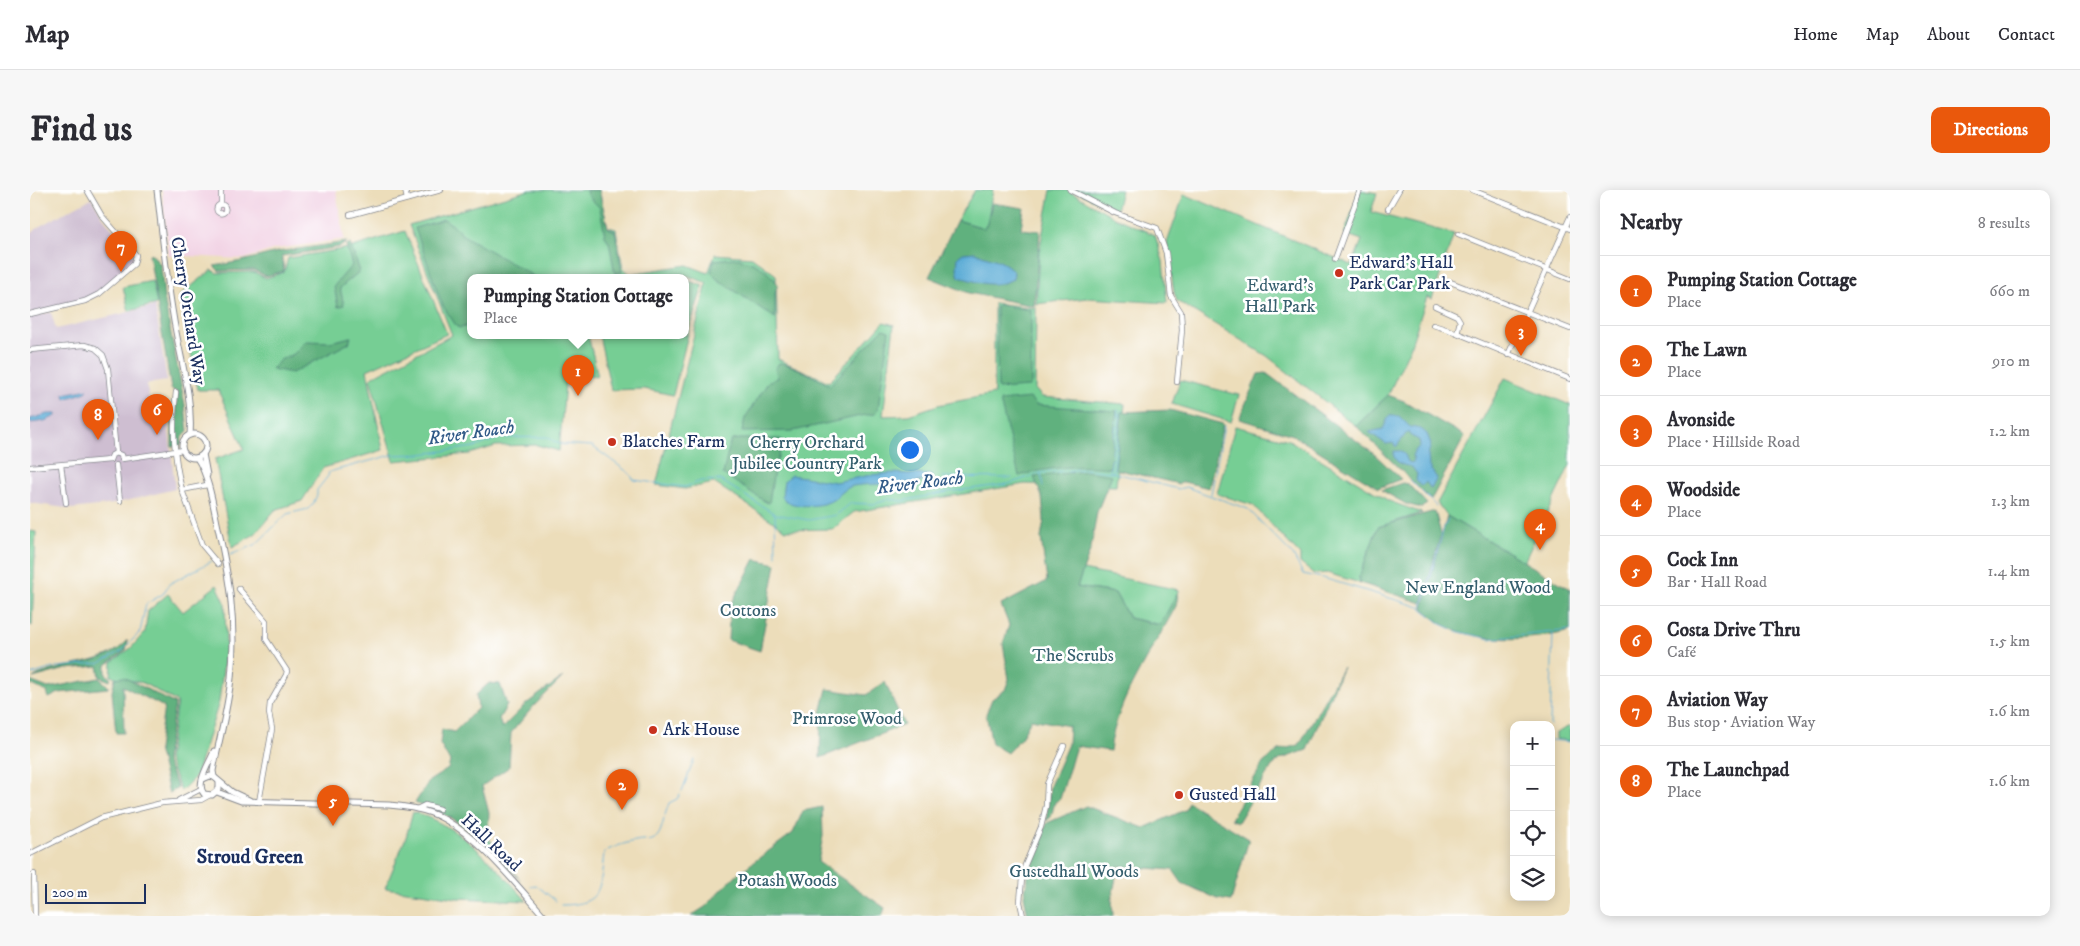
<!DOCTYPE html>
<html lang="en">
<head>
<meta charset="utf-8">
<style>
  :root { --surface:#fff; --page:#f7f7f7; --text:#2b2b33; --muted:#7c7c81; --line:#e1e1e2; --accent:#ea580c }
  body { margin:0; font-family:"IM FELL DW Pica",serif; background:var(--page); color:var(--text) }
  .controls { position:absolute; right:15px; bottom:15px; display:grid; overflow:hidden; border-radius:10px; box-shadow:0 2px 12px #0003 }
  .controls button { width:45px; height:45px; display:grid; place-items:center; padding:0; border:0; border-bottom:1px solid var(--line); background:var(--surface); color:var(--text); font:25px sans-serif }
  .scale { position:absolute; left:15px; bottom:12px; width:101px; box-sizing:border-box; padding-left:5px; border:2px solid #1b2f5e; border-top:0; font-size:14px; line-height:18px; white-space:nowrap; color:#1b2f5e; -webkit-text-stroke:4px #fff; paint-order:stroke }
  .you { position:absolute; left:879px; top:259px; width:18px; height:18px; margin:-12px; border:4px solid #fff; border-radius:50%; background:#1a73e8; box-shadow:0 0 0 8px #1a73e833 }
  .badge { display:grid; place-items:center; width:32px; height:32px; border-radius:50%; background:var(--accent); color:#fff; font-size:16px; font-weight:700 }
  .pin { position:absolute; translate:-50% -41px; filter:drop-shadow(0 1px 2px #0008) }
  .pin::after { content:''; position:absolute; top:26px; width:18px; height:15px; background:inherit; clip-path:polygon(0 0,100% 0,50% 100%) }
  .popup { position:absolute; left:437px; top:84px; width:222px; height:65px; box-sizing:border-box; display:grid; place-content:center; border-radius:10px; background:var(--surface); filter:drop-shadow(0 1px 4px #0005); font-size:16px; white-space:nowrap; color:var(--muted) }
  .popup b { font-size:19px; color:var(--text) }
  .popup::after { content:''; position:absolute; left:50%; top:100%; margin-left:-10px; border:10px solid transparent; border-top-color:var(--surface) }
  .list { margin:0; padding:0; list-style:none }
  h2 { display:flex; justify-content:space-between; align-items:center; height:65px; margin:0; padding:0 20px; font-size:21px }
  h2 small { font-size:16px; font-weight:400; color:var(--muted) }
  .list li { display:grid; grid-template-columns:32px 1fr auto; gap:15px; align-items:center; box-sizing:border-box; height:70px; padding:0 20px; border-top:1px solid var(--line) }
  .list b { display:block; font-size:19px; white-space:nowrap }
  .list p { margin:0; font-size:16px; white-space:nowrap; color:var(--muted) }
  .list em { font-size:16px; font-style:normal; color:var(--muted) }
  .icon { flex:none; width:28px; height:28px; fill:none; stroke:currentColor; stroke-width:2; stroke-linecap:round; stroke-linejoin:round }
  .map { position:relative; flex:none; width:1540px; height:726px; overflow:hidden; border-radius:10px }
  header { display:flex; align-items:center; gap:30px; box-sizing:border-box; height:70px; padding:0 25px; background:var(--surface); border-bottom:1px solid var(--line) }
  header strong { font-size:24px }
  nav { display:flex; gap:28px; margin-inline-start:auto; font-size:18px }
  .intro { display:flex; align-items:center; justify-content:space-between; box-sizing:border-box; height:120px; padding:0 30px }
  h1 { margin:0; font-size:35px }
  .button { padding:12px 22px; border-radius:10px; background:var(--accent); color:#fff; font-size:18px; font-weight:700 }
  main { display:flex; gap:30px; padding:0 30px }
  aside { flex:1; background:var(--surface); border-radius:10px; box-shadow:0 2px 12px #0003 }
  .map>svg:first-child { display:block }
</style>
</head>
<body>
<header>
<strong>Map</strong>
<nav><a>Home</a><a>Map</a><a>About</a><a>Contact</a></nav>
</header>
<div class="intro"><h1>Find us</h1><a class="button">Directions</a></div>
<main>
<div class="map">
<svg width="1540" height="726" viewBox="0 0 1540 726">
  <rect width="100%" height="100%" fill="#fff"/>
  <filter id="ink" filterUnits="userSpaceOnUse"><feTurbulence type="fractalNoise" baseFrequency=".02" numOctaves="2"/><feDisplacementMap in="SourceGraphic" scale="10" xChannelSelector="R" yChannelSelector="G"/><feConvolveMatrix kernelMatrix="1 2 1 2 8 2 1 2 1" color-interpolation-filters="sRGB"/></filter>
  <filter id="wash" filterUnits="userSpaceOnUse"><feTurbulence type="fractalNoise" baseFrequency=".0096" numOctaves="4" result="noise"/><feDisplacementMap in="SourceGraphic" scale="20" xChannelSelector="R" yChannelSelector="G"/><feGaussianBlur stdDeviation="1.12" result="paint"/><feColorMatrix in="noise" values="0 0 0 0 0 0 0 0 0 0 0 0 0 0 0 0 0 1.4 0 .05"/><feComposite in="paint" operator="in"/></filter>
  <g filter="url(#wash)">
    <rect width="100%" height="100%" fill="#ecddba"/>
    <polygon fill="#f1d0e3" points="132,0 306,0 314,49 245,59 214,69 139,65"/>
    <g fill="#cebed1">
      <polygon points="62,8 72,26 106,69 69,104 55,111 0,124 0,45 10,36"/>
      <polygon points="125,116 137,191 117,194 120,221 137,222 145,299 84,314 42,319 0,313 0,127 21,122 26,139"/>
    </g>
    <g fill="#76ce94" stroke="#487e79">
      <polygon points="499,0 569,0 578,37 586,39 593,78 600,84 657,75 678,83 685,64 722,67 746,85 748,169 799,192 854,132 864,135 853,226 878,225 908,215 964,204 964,113 1006,118 1005,199 1012,207 1095,214 1086,296 995,294 824,322 803,339 756,340 684,293 655,299 626,295 677,93 653,84 631,87 440,87 440,145 558,145 568,186 536,183 529,261 507,255 466,256 440,264 364,271 340,188 422,145 379,35"/>
      <polygon points="945,0 963,0 957,34 954,38 927,30"/>
      <polygon points="1021,0 1037,0 1086,28 1125,45 1133,71 1137,113 1057,108 1006,114 1009,62"/>
      <polygon points="1043,0 1091,0 1086,21"/>
      <polygon points="1330,0 1347,3 1341,22 1424,44 1402,109 1397,107 1380,158 1358,205 1326,236 1237,166 1147,111 1144,102 1137,53 1154,4 1322,75 1332,50 1314,44"/>
      <polygon points="375,41 417,144 337,180 353,260 293,278 272,311 245,320 225,344 202,357 185,269 214,259 188,200 168,200 150,105 182,80 187,83 224,82 236,88 254,82 258,68 320,58"/>
      <polygon points="656,90 673,96 661,132 643,205 614,199 581,200 569,145 656,145"/>
      <polygon points="122,91 127,114 99,121 93,97"/>
      <polygon points="1475,188 1540,215 1540,275 1494,372 1417,326 1407,313"/>
      <polygon points="1150,190 1209,205 1201,232 1142,214"/>
      <polygon points="1205,236 1259,250 1359,311 1392,323 1348,337 1329,387 1330,393 1297,383 1284,384 1270,373 1270,365 1223,315 1187,304"/>
      <polygon points="0,341 6,342 2,436 0,435"/>
      <polygon points="1053,380 1149,400 1131,435 1099,428 1085,403 1047,397"/>
      <polygon points="187,395 195,412 196,455 189,512 166,586 151,601 138,569 147,512 113,493 81,486 82,472 101,458 115,442 118,421 138,404 153,422"/>
      <polygon points="1540,536 1540,551 1526,549 1526,543"/>
      <path d="M383,622C433,637 463,674 497,711L426,708L355,698L376,647Z"/>
    </g>
    <g fill="#60b17e" stroke="#3e706e">
      <polygon points="556,0 569,0 578,38 585,41 592,82 585,84 579,52 575,46 570,18 557,5"/>
      <polygon points="962,13 994,18 991,39 1010,41 1004,116 939,103 899,87 927,30 954,38 957,34"/>
      <polygon points="414,29 430,40 431,44 505,87 440,87 440,135 431,138 427,137 413,116 406,98 385,38"/>
      <polygon points="317,52 310,57 252,66 254,81 236,86 224,80 189,81 184,76 212,71 247,62"/>
      <polygon points="320,54 330,81 310,98 314,115 308,117 304,96 322,75 316,55"/>
      <polygon points="121,63 131,75 134,108 155,215 158,241 152,247 151,255 142,257 142,226 145,222 148,203 141,199 119,64"/>
      <path d="M703,68C724,71 734,77 748,94L745,103V128L687,89L681,83L684,70Z"/>
      <polygon points="969,115 1001,120 1001,193 999,197 968,199 966,117"/>
      <path d="M853,139L859,141L848,219L845,224L830,226L763,241L712,242L715,228L739,191L748,188L745,179L749,173C761,173 787,189 800,195Z"/>
      <polygon points="321,147 319,153 262,183 242,179 250,170 264,164 276,151 300,152"/>
      <polygon points="1236,183 1343,263 1371,289 1348,298 1263,245 1209,229 1228,184"/>
      <polygon points="1358,205 1374,211 1435,246 1401,310 1326,236"/>
      <path d="M1000,208L1006,215L1087,221L1080,278C1049,275 1019,277 989,286L970,211Z"/>
      <polygon points="1140,220 1193,234 1179,298 1154,292 1149,294 1085,279 1092,222"/>
      <polygon points="710,249 751,249 753,251 744,280 739,313 736,312 693,284 700,253 702,250"/>
      <path d="M1056,281L1082,285L1067,322L1061,358L1047,397L1085,403L1099,428L1130,435L1149,400L1146,416C1122,462 1086,509 1080,561L1046,556L1030,609L1025,612L1021,627L1016,631L1020,596L1038,554L1039,536L1001,529L991,548L977,563L962,554L956,524L962,509L975,500L979,489L973,454L979,435L971,415L1017,391L1011,348L1014,330L1012,307L1004,287Z"/>
      <polygon points="1372,293 1378,294 1397,314 1391,318 1376,314 1351,300"/>
      <polygon points="1405,321 1411,344 1392,413 1330,393 1329,387 1348,337"/>
      <path d="M1417,326L1540,399V441C1504,451 1444,454 1411,433C1404,429 1399,423 1393,418Z"/>
      <polygon points="725,369 746,374 730,461 698,450 700,416"/>
      <path d="M98,450L96,460L76,475V484L81,488L80,491L70,487L68,476L36,479L3,488C7,484 14,483 20,481C48,472 78,473 98,450Z"/>
      <polygon points="1313,477 1277,560 1251,569 1242,576 1208,632 1201,629 1233,573 1249,560 1269,555"/>
      <polygon points="94,487 145,514 136,570 148,598 139,603 128,559 134,517 93,496 94,543 86,543 82,502 85,488"/>
      <polygon points="533,487 503,517 481,543 479,577 452,596 459,623 458,647 490,690 451,649 421,628 385,613 399,591 418,579 420,572 410,554 412,539 424,542 448,518 446,505 459,493 470,494 477,515 469,529 472,538 496,514"/>
      <polygon points="69,488 78,496 78,498 29,503 19,508 17,502 0,494 0,491 18,498"/>
      <polygon points="855,492 874,535 790,568 791,523 797,499 836,505"/>
      <polygon points="1158,612 1219,649 1201,711 1188,709 1152,693 1143,680 1088,676 1082,709 1083,726 998,726 994,706 1000,676 1017,633 1056,616 1114,638 1155,620"/>
      <polygon points="792,617 793,646 788,672 855,718 852,726 661,726 675,717 706,685 763,643 773,621"/>
    </g>
    <g fill="#5cacd6" stroke="#3c6e9a">
      <path d="M945,62C959,69 974,69 984,82L983,89C964,99 949,92 929,87L927,79L928,67L933,63Z"/>
      <polygon points="58,199 56,202 35,209 34,204"/>
      <polygon points="18,224 26,224 26,226 15,231 0,233 0,229"/>
      <path d="M1359,226H1369L1380,237L1391,239L1397,244L1401,254L1398,265L1399,277L1407,288L1401,299L1396,292L1392,296L1386,291L1387,284L1382,277C1372,275 1366,274 1363,264L1364,261H1371L1375,265L1378,272L1382,273L1384,271L1382,265L1390,255L1389,250L1381,246L1378,241L1366,257L1363,253L1356,254L1339,242L1353,239Z"/>
      <path d="M862,283L901,285L903,287C886,297 845,292 823,296C814,298 809,307 801,311C790,317 758,319 752,306L754,291L761,285L805,292L841,285Z"/>
    </g>
    <g fill="none" stroke-linecap="round" stroke-linejoin="round">
      <g stroke="#5cacd6" stroke-width="1">
        <polyline points="1080,281 1088,220"/>
        <polyline points="1011,283 1013,297"/>
        <polyline points="1083,283 1091,221"/>
        <polyline points="912,287 982,288"/>
        <polyline points="1380,290 1406,316"/>
        <polyline points="1181,304 1194,236"/>
        <polyline points="745,324 746,366"/>
        <polyline points="200,365 225,355 257,324 278,319 283,314 287,305 287,300 298,286 299,282 362,265 391,264 445,257 470,248 517,247 529,254 562,256 599,283 604,290 655,297 671,291 690,290 745,324 779,330 806,325 821,313 844,314 860,309 872,311 917,302 978,294 1011,283 1055,279 1082,282 1148,299 1156,297 1218,319 1263,365 1273,384 1293,388 1390,417 1411,434 1429,442 1460,449 1540,440"/>
        <polyline points="1392,417 1414,337 1418,329"/>
        <polyline points="0,485 26,477 70,473 92,461 110,442 116,414 133,404 139,394 182,371"/>
        <polyline points="1520,535 1523,443"/>
        <polyline points="1521,550 1540,552"/>
        <polyline points="652,601 664,570"/>
        <polyline points="635,625 639,613 647,609 650,604"/>
        <path d="M618,651C630,650 631,639 634,629"/>
        <polyline points="500,696 506,695 526,711"/>
        <path d="M531,715C573,715 570,698 574,663C579,657 608,649 615,650"/>
      </g>
    </g>
  </g>
  <g filter="url(#ink)">
    <g fill="none" stroke-linecap="round" stroke-linejoin="round">
      <g stroke="#84868c" stroke-width="6">
        <g id="minor">
          <polyline points="375,0 377,9"/>
          <polyline points="1040,0 1085,23 1127,38 1136,63 1141,106 1151,122 1152,140 1147,192"/>
          <polyline points="1442,0 1540,39"/>
          <polyline points="191,14 191,0"/>
          <circle cx="191" cy="19" r="4.5"/>
          <polyline points="1358,19 1369,0"/>
          <polyline points="320,25 411,0"/>
          <polyline points="1428,44 1540,89"/>
          <polyline points="1305,69 1330,0"/>
          <polyline points="1418,91 1540,139"/>
          <polyline points="1405,116 1427,126 1430,131 1427,143 1540,189"/>
          <polyline points="0,124 55,111 69,104 104,74 106,65 72,26 57,0"/>
          <polyline points="1403,135 1428,143"/>
          <polyline points="0,160 54,155 65,158 73,165 78,179 86,263"/>
          <polyline points="1478,165 1540,27"/>
          <path d="M146,202C142,234 144,269 152,300"/>
          <polyline points="92,269 153,260"/>
          <polyline points="80,270 82,265 86,263 91,265 92,269"/>
          <polyline points="31,275 36,313"/>
          <polyline points="86,275 90,311"/>
          <polyline points="0,277 80,270"/>
          <polyline points="177,295 152,300 172,355 188,374"/>
          <polyline points="209,399 236,431 236,449 257,481 256,485 240,513 239,523 242,539 229,612"/>
          <polyline points="149,610 171,599"/>
          <polyline points="387,619 395,615 410,619"/>
          <polyline points="0,664 71,628 132,613 171,610 180,605"/>
          <polyline points="4,684 5,726"/>
          <polyline points="993,726 990,712 992,688 995,675 1011,637 1016,616 1017,594 1034,556"/>
        </g>
      </g>
      <g stroke="#84868c" stroke-width="7">
        <g id="major">
          <path d="M127,0C132,42 136,84 143,125C149,165 163,205 160,245"/>
          <circle cx="164" cy="256" r="12"/>
          <polyline points="173,264 177,285"/>
          <path d="M167,268C178,284 183,314 187,333C199,386 207,433 201,488C198,519 189,550 183,581L184,587"/>
          <path d="M184,561C180,573 165,593 174,604L182,605L189,599V592"/>
          <polyline points="173,589 180,586 184,587 202,602 219,610"/>
          <path d="M187,602L211,611L359,615C373,616 387,618 401,623C443,639 484,692 514,726"/>
        </g>
      </g>
      <use href="#minor" stroke="#fff" stroke-width="4.5"/>
      <use href="#major" stroke="#fff" stroke-width="5"/>
    </g>
  </g>
  <g fill="#c8321e" stroke="#fff" stroke-width="2">
    <circle cx="1309" cy="83" r="5"/>
    <circle cx="582" cy="252" r="5"/>
    <circle cx="623" cy="540" r="5"/>
    <circle cx="1149" cy="605" r="5"/>
  </g>
  <g text-anchor="middle" dominant-baseline="central" stroke-width="5" stroke-linejoin="round" paint-order="stroke">
    <g font-size="18" fill="#1b2f5e" stroke="#fff" text-anchor="start">
      <text x="1319" y="73">Edward's Hall<tspan x="1319" dy="21">Park Car Park</tspan></text>
      <text x="592" y="252">Blatches Farm</text>
      <text x="633" y="540">Ark House</text>
      <text x="1159" y="605">Gusted Hall</text>
    </g>
    <g font-size="18" fill="#365f6e" stroke="#fff">
      <text x="1250" y="96">Edward's<tspan x="1250" dy="21">Hall Park</tspan></text>
      <text x="777" y="253">Cherry Orchard<tspan x="777" dy="21">Jubilee Country Park</tspan></text>
      <text x="1448" y="398">New England Wood</text>
      <text x="718" y="421">Cottons</text>
      <text x="1043" y="466">The Scrubs</text>
      <text x="817" y="529">Primrose Wood</text>
      <text x="1044" y="682">Gustedhall Woods</text>
      <text x="757" y="691">Potash Woods</text>
    </g>
    <g font-size="18" fill="#1b2f5e" stroke="#fff">
      <text transform="translate(158 121) rotate(81)">Cherry Orchard Way</text>
      <text transform="translate(461 653) rotate(43)">Hall Road</text>
    </g>
    <g font-size="19" font-style="italic" fill="#325b88" stroke="#fff">
      <text transform="translate(441 243) rotate(-8)">River Roach</text>
      <text transform="translate(890 293) rotate(-7)">River Roach</text>
    </g>
    <g font-size="20" font-weight="bold" fill="#1b2f5e" stroke="#fff">
      <text x="220" y="667">Stroud Green</text>
    </g>
  </g>
</svg>
<div class="controls">
<button>+</button>
<button>−</button>
<button><svg class="icon" aria-label="locate" viewBox="0 0 24 24"><circle cx="12" cy="12" r="6"/><path d="M12 2v4M12 18v4M2 12h4M18 12h4"/></svg></button>
<button><svg class="icon" aria-label="layers" viewBox="0 0 24 24"><path d="M12 4l9 5-9 5-9-5zM3 14l9 5 9-5"/></svg></button>
</div>
<div class="scale">200 m</div>
<div class="you"></div>
<div class="pin badge" style="left:548px;top:206px">1</div>
<div class="popup"><b>Pumping Station Cottage</b>Place</div>
<div class="pin badge" style="left:592px;top:620px">2</div>
<div class="pin badge" style="left:1491px;top:166px">3</div>
<div class="pin badge" style="left:1510px;top:360px">4</div>
<div class="pin badge" style="left:303px;top:636px">5</div>
<div class="pin badge" style="left:127px;top:245px">6</div>
<div class="pin badge" style="left:91px;top:82px">7</div>
<div class="pin badge" style="left:68px;top:250px">8</div>
</div>
<aside>
<h2>Nearby<small>8 results</small></h2>
<ul class="list">
<li><span class="badge">1</span><div><b>Pumping Station Cottage</b><p>Place</p></div><em>660 m</em></li>
<li><span class="badge">2</span><div><b>The Lawn</b><p>Place</p></div><em>910 m</em></li>
<li><span class="badge">3</span><div><b>Avonside</b><p>Place · Hillside Road</p></div><em>1.2 km</em></li>
<li><span class="badge">4</span><div><b>Woodside</b><p>Place</p></div><em>1.3 km</em></li>
<li><span class="badge">5</span><div><b>Cock Inn</b><p>Bar · Hall Road</p></div><em>1.4 km</em></li>
<li><span class="badge">6</span><div><b>Costa Drive Thru</b><p>Café</p></div><em>1.5 km</em></li>
<li><span class="badge">7</span><div><b>Aviation Way</b><p>Bus stop · Aviation Way</p></div><em>1.6 km</em></li>
<li><span class="badge">8</span><div><b>The Launchpad</b><p>Place</p></div><em>1.6 km</em></li>
</ul>
</aside>
</main>
</body>
</html>
